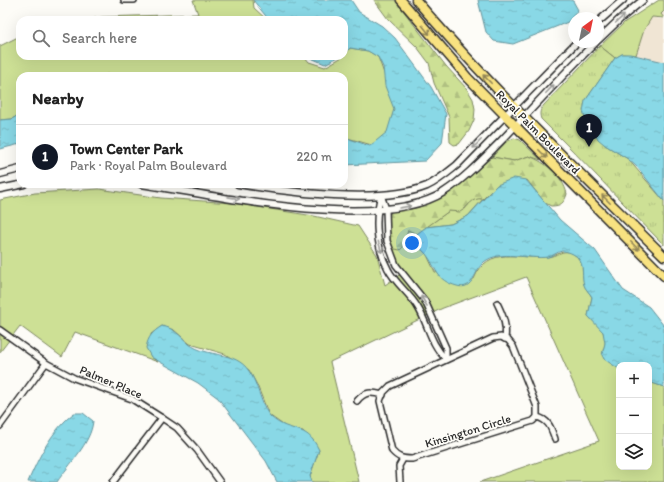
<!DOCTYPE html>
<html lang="en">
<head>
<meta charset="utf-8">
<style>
  :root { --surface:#fff; --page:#f6f6f6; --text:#222; --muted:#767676; --line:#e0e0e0; --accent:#111827 }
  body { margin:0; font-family:Itim,sans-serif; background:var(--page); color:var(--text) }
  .controls { position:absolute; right:12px; bottom:12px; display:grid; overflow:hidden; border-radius:8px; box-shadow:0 4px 16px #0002 }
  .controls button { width:36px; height:36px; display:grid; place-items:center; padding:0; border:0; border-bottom:1px solid var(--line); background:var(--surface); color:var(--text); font:20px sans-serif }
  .compass { position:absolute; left:568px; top:12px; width:36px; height:36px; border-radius:50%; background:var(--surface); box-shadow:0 4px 16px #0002; rotate:33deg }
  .you { position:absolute; left:412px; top:243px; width:14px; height:14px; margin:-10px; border:3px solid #fff; border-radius:50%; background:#1a73e8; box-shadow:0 0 0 6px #1a73e833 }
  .badge { display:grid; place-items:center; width:26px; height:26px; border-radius:50%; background:var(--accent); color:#fff; font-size:13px; font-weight:700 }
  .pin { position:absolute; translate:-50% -33px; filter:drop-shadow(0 1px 2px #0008) }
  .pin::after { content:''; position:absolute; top:21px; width:14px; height:12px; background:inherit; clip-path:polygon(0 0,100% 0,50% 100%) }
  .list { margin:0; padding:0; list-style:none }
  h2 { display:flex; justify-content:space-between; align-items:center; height:52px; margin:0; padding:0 16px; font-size:17px }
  h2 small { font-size:13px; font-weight:400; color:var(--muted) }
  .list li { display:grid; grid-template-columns:26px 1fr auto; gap:12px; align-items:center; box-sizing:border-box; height:64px; padding:0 16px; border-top:1px solid var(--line) }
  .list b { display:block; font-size:15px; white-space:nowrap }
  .list p { margin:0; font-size:13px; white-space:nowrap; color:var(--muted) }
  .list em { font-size:13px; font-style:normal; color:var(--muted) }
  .icon { flex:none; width:22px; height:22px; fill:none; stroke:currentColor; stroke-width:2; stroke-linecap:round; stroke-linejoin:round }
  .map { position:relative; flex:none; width:664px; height:482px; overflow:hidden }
  .search { position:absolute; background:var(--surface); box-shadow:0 4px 16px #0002; left:16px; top:16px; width:332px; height:44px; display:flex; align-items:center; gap:10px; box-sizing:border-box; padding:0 14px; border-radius:12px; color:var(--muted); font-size:15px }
  .panel { position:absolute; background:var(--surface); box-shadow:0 4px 16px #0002; left:16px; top:72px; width:332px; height:116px; border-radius:12px }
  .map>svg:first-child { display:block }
</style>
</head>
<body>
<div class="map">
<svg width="664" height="482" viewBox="0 0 664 482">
  <defs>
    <pattern id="forest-firs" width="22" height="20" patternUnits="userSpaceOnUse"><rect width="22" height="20" fill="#cde095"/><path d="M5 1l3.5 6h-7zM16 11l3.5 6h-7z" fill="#b0c081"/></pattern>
    <pattern id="park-tufts" width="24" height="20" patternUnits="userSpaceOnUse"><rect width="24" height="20" fill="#cde095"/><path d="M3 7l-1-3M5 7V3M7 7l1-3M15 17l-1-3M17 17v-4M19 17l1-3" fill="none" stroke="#b0c081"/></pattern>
    <pattern id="water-ripples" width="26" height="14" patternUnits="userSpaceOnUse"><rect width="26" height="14" fill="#89d8e6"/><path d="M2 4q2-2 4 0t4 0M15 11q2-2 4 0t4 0" fill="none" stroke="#76bac5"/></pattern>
  </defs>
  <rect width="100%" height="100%" fill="#fdfcf7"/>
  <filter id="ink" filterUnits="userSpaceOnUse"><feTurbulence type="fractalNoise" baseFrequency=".025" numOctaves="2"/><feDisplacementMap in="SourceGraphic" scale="8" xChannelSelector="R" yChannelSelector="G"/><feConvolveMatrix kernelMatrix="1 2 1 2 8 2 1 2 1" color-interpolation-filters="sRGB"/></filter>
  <g filter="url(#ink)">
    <polygon fill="#f0e5d4" points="664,11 664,62 636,55 644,30 652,17 661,19 664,18 661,14"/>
    <g fill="#cde095" stroke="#7c8660">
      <polygon points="193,0 253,0 254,8 267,20 85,20 102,17 198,14"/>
      <polygon points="659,0 664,0 664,11 661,14 664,18 652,17 644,30 636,55 622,54 615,58 600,46 625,22"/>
      <polygon points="20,36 20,56 304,56 309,62 325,67 344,56 350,48 368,51 378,57 396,106 390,130 375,146 344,137 344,76 112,76 107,74 101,76 20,76 20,114 12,119 0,120 0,46"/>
      <polygon points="514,138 520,140 541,160 529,156 514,161 492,157 506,142"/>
      <path d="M99,189L161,198L232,203L314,216L358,226L377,255L385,285L402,273L390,248L406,240L408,230L417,234L415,243L427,255L435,272L474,279C488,244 520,260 547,257C559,256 566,245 578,258C585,265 582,276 584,284C585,289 590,293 592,297L588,316C593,321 601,326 603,332C612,353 589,348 619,369V467H649V382L664,387V482H480L599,441L526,277L443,308L330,362L359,482H312L310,476L319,450L303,431L286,427L269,415L257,385L249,370L225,354L190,344L174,330L162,326L151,334V357L158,362L75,332L62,357L20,326L0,352V200L35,193Z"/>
      <polygon points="477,198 483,199 468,216 451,224 426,227 449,211 465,209 472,200"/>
    </g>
    <g fill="url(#forest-firs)" stroke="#7c8660">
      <polygon points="374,0 395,0 446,66 467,89 473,99 475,109 474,120 469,131 459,144 454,145 450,142 449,117 434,83 429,63 417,47 388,19"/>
      <path d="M529,156C545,162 563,176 567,194C564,203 561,206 551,206L545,203L527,180L497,185L483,199C471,197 469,207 460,212L449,211L417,234L408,230L404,246L400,250L390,248L387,218L391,212C400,209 410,210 419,207C448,197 469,177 492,157L514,161Z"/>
    </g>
    <path fill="url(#park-tufts)" stroke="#7c8660" d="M600,46L615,58L585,101L605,145L628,159L664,201V245C622,203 583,160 541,119C539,113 540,110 544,105Z"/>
    <g fill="url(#water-ripples)" stroke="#63939b">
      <polygon points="253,0 351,0 359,12 382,26 395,38 431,87 446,114 442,143 425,161 344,165 344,137 370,146 387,132 394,109 385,86 383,67 378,57 368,51 350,48 344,54 344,20 269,20"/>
      <polygon points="478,0 570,0 573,1 578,10 568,22 513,44 494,41 486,32"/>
      <polygon points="622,54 630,54 664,62 664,201 638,168 628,159 605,145 598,139 586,120 583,111 585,101 615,58"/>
      <polygon points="306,56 340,56 325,64"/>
      <polygon points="20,114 20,144 0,149 0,120 12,119"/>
      <path d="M514,178L526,180L560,220L595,250L623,290L649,307L664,326V387L649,382V365H619V369L604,359L602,355L605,343L603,332L588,316L592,297C590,293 585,289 584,285C581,276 585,266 578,258C575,254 567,251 562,251C557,252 553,256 548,257C529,260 500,249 484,262C474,270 474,291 457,286C435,280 437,268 426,254C423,250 419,247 415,243L417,234L426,227L451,224L468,216L497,185Z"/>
      <path d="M162,326C174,328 180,336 189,344C207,358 235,350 249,371C258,383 262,409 271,417C291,435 306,422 319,450L310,476L312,482H277L266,461L218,398L198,383L151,357L146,348C148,337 152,332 162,326Z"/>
      <path d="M74,413H83L93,421C91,443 69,464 57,482H28C39,456 52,430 74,413Z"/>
    </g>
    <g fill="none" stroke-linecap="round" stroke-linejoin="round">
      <g stroke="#2b2b2b" stroke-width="8">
        <g id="minor">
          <polyline points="124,0 134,0"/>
          <path d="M381,195C374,219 376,247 388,269C395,283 409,293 417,306C428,323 430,344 446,359"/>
          <polyline points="381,195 386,209 387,241 396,265 425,301 446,348 446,359"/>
          <path d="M497,303C503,315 507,325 505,339"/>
          <polyline points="0,330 46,363 74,378 132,399 162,418 177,428 197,450 220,482"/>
          <path d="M501,337L508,340L513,346L537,407V417L533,421L412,459C403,459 398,458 392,451L380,401L383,393L390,386L493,338Z"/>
          <path d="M357,401C365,391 371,392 383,395"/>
          <path d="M537,417C549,420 551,428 555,439"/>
          <polyline points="0,426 46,363"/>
          <polyline points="113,482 162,418"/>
          <polyline points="400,482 399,466 403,459"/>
        </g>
      </g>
      <g stroke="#2b2b2b" stroke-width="9">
        <g id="tertiary">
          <polyline points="598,22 623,0"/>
          <polyline points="598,40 620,19 643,0"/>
          <polyline points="0,174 20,169"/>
          <path d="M141,184C214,195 381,233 444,192C464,179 482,160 500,142C532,109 563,74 596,42"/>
          <path d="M238,184C288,192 380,205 427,186C438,181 447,173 457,165L577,42"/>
          <polyline points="0,189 24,184"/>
        </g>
      </g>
      <g stroke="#2b2b2b" stroke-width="11">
        <g id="primary">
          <polyline points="401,0 468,78 664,276"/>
          <path d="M416,0C493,90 579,172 664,256"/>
        </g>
      </g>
      <use href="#minor" stroke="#fdfcf7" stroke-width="5"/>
      <use href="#tertiary" stroke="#fdfcf7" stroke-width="6"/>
      <use href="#primary" stroke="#f8e281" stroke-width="8"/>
    </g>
    <defs><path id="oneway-shaft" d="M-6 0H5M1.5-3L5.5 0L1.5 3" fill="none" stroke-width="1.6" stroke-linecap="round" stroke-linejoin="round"/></defs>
    <g stroke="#9e9e9b">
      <use href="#oneway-shaft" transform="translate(620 19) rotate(-42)"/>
      <use href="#oneway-shaft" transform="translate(550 89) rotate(-46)"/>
      <use href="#oneway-shaft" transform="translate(477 144) rotate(135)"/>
      <use href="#oneway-shaft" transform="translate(234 198) rotate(9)"/>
      <use href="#oneway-shaft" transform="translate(405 207) rotate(-10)"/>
      <use href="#oneway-shaft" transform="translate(380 247) rotate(73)"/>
      <use href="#oneway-shaft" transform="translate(424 301) rotate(-121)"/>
    </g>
    <g stroke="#928656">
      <use href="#oneway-shaft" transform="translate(426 30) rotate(51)"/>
      <use href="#oneway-shaft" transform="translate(487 79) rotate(-134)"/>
      <use href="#oneway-shaft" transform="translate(543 154) rotate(45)"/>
      <use href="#oneway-shaft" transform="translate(606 199) rotate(-135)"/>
      <use href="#oneway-shaft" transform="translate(635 246) rotate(45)"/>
    </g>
  </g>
  <g text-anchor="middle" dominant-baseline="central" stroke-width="3.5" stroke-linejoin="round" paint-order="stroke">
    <g font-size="12" fill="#2b2b2b" stroke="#fdfcf7">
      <text transform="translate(538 132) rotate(45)">Royal Palm Boulevard</text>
      <text transform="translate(111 382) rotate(23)">Palmer Place</text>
      <text transform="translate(468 431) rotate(-17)">Kinsington Circle</text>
    </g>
  </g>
</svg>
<div class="controls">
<button>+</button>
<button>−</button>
<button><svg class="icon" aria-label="layers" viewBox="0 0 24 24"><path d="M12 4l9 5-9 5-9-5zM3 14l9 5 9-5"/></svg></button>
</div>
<svg class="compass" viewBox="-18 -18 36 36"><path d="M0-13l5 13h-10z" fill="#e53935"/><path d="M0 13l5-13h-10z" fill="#767676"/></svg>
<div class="you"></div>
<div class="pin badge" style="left:589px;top:147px">1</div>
<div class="search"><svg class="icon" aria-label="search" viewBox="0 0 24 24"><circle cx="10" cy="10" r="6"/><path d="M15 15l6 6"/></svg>Search here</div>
<section class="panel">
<h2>Nearby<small></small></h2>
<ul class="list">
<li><span class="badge">1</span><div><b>Town Center Park</b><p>Park · Royal Palm Boulevard</p></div><em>220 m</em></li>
</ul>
</section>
</div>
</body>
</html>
